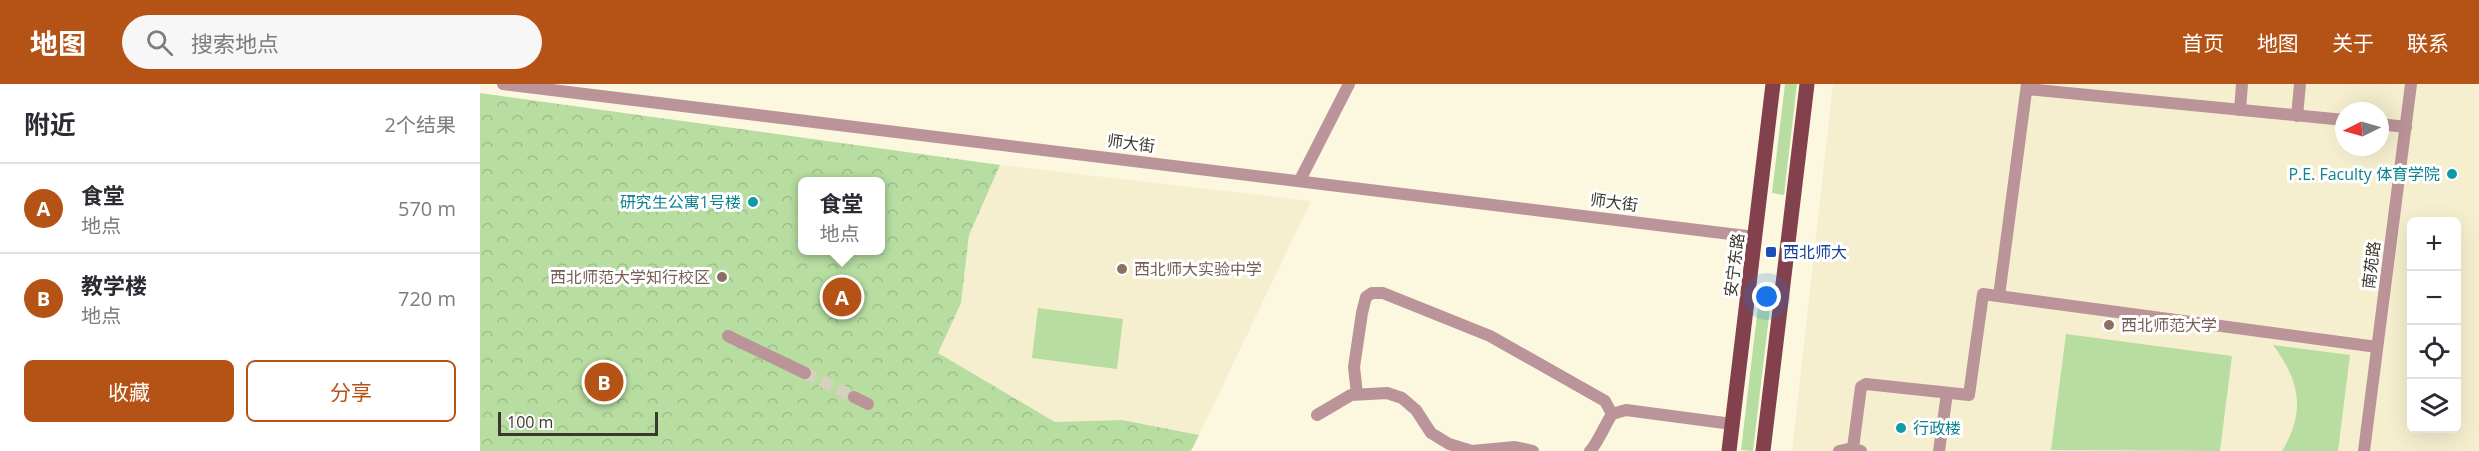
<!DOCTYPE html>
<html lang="zh">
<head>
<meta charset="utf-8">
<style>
  :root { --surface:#fff; --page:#f7f7f7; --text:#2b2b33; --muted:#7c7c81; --line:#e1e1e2; --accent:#b55316 }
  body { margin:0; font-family:"Open Sans","Noto Sans SC",sans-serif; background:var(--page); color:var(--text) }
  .controls { position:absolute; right:18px; bottom:18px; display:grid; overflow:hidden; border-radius:9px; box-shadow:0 6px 24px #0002 }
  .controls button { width:54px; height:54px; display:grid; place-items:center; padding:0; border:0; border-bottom:2px solid var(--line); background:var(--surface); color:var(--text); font:30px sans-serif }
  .compass { position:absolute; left:1855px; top:18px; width:54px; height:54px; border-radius:50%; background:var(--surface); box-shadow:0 6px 24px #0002; rotate:265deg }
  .scale { position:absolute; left:18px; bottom:15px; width:160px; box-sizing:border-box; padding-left:6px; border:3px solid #3a382f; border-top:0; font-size:16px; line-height:21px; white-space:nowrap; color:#3a382f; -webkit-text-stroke:4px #fff; paint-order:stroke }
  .you { position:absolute; left:1287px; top:213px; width:21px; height:21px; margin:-15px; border:4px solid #fff; border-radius:50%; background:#1a73e8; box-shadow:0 0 0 9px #1a73e833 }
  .badge { display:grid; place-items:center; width:39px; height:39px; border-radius:50%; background:var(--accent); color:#fff; font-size:20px; font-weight:700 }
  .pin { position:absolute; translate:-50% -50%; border:3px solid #fff; box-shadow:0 2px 6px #0006 }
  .popup { position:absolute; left:318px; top:93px; width:87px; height:78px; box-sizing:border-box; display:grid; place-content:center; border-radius:9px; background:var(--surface); filter:drop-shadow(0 2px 4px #0005); font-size:20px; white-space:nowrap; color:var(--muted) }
  .popup b { font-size:22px; color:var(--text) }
  .popup::after { content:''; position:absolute; left:50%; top:100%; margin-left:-12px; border:12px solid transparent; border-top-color:var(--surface) }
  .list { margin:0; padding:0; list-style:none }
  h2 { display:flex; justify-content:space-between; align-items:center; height:78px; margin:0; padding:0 24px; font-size:26px }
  h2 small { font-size:20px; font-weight:400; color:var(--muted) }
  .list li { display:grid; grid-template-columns:39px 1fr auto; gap:18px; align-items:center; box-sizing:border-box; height:90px; padding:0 24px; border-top:2px solid var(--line) }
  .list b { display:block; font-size:22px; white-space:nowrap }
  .list p { margin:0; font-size:20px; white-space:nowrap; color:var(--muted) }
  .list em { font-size:20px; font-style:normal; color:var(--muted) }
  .actions { display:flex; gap:12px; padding:18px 24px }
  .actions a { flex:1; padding:14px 0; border:2px solid var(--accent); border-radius:9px; text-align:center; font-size:21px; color:var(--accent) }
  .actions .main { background:var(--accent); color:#fff }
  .icon { flex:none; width:33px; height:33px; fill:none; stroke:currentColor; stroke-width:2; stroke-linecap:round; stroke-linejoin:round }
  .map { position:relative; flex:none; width:1999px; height:367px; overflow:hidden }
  header { display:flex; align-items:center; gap:36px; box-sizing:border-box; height:84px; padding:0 30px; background:var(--accent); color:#fff }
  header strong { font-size:28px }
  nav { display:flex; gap:33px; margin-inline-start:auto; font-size:21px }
  .search { width:420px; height:54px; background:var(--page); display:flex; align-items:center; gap:15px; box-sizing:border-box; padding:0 21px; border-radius:33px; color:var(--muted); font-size:22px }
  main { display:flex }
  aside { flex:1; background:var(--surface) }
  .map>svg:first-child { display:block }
</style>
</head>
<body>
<header>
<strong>地图</strong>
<div class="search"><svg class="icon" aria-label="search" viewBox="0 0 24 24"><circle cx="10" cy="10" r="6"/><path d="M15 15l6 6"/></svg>搜索地点</div>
<nav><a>首页</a><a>地图</a><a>关于</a><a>联系</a></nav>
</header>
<main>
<aside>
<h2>附近<small>2个结果</small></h2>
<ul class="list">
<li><span class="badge">A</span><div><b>食堂</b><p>地点</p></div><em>570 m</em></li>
<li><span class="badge">B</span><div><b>教学楼</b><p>地点</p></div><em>720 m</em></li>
</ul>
<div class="actions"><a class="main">收藏</a><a>分享</a></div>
</aside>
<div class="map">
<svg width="1999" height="367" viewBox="0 0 1999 367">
  <defs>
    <pattern id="forest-crowns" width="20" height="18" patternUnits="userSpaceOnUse" patternTransform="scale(1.5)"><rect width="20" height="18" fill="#b7dda0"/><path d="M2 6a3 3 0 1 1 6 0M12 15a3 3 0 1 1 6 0" fill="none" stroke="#9ebe8a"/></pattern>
  </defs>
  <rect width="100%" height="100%" fill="#fcf7df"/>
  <g fill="#f6efcf" fill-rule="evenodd">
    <path d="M1353,0H1999V367H1312ZM1864,27H1900V63H1864ZM1932,138H1976V344H1932Z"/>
    <polygon points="520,81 831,117 719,351 642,336 575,338 457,269 481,219 489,151"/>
  </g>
  <g fill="#b7dda0">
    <polygon points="1305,0 1317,0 1304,111 1292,109"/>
    <polygon points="1278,223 1290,224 1273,367 1261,366"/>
    <polygon points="558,224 643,235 637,285 552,274"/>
    <polygon points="1586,250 1752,272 1740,367 1571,366"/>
    <path d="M1793,261L1870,271L1858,367H1802C1826,328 1820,297 1793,261Z"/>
  </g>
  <path fill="url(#forest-crowns)" fill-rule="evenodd" d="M0,9L520,81L489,151L481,219L458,269L575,338L642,336L719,351L711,367H0ZM323,98H401V166H323Z"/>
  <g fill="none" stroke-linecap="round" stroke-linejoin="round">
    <polyline stroke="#d5d1bc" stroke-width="12" stroke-dasharray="12 6" stroke-linecap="butt" points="325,289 374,313"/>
    <g stroke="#bb9499" stroke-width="12">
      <polyline points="23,0 1275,153"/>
      <polyline points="1547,5 1864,36"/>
      <polyline points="1760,26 1762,0"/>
      <polyline points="1817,32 1820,0"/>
      <polyline points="1900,40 1926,43"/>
      <polyline points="820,96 869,0"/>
      <polyline points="1519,212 1547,0"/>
      <polyline points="248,252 325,289"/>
      <polyline points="877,310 874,283 882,229 886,213 892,209 903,209 1010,252 1125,317 1132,330"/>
      <polyline points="374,313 388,320"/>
      <polyline points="837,331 871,311 907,309 922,314 936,326 951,349 969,360 992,367 1035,363 1053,367"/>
      <polyline points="1373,364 1381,303 1386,300 1489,311 1503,210 1897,263"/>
      <path d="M1110,367C1116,362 1126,339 1132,330L1146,326L1252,340"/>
      <polyline points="1359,367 1373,364 1381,367"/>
      <polyline points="1459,367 1467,309"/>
      <polyline points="1884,367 1931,0"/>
    </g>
    <g stroke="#83414d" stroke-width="15">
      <polyline points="1249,367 1293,0"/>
      <polyline points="1283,367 1327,0"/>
    </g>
  </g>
  <g fill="#0f9aa8" stroke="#fff" stroke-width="2">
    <circle cx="1972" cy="90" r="6"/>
    <circle cx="273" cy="118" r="6"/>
    <circle cx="1421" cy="344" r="6"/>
  </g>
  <rect fill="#1a4fb4" stroke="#fff" stroke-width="2" x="1285" y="162" width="12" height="12" rx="3"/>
  <g fill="#8d6e63" stroke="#fff" stroke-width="2">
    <circle cx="642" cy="185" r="6"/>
    <circle cx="242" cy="193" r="6"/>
    <circle cx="1629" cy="241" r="6"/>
  </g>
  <g text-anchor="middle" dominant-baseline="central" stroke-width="6" stroke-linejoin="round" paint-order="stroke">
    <g font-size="16" fill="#3a382f" stroke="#fff">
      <text transform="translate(651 59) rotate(7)">师大街</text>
      <text transform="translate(1134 118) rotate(7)">师大街</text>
      <text transform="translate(1254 181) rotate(-83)">安宁东路</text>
      <text transform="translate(1891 181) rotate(-83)">南苑路</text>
    </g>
    <g font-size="16" fill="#0d838f" stroke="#fff" text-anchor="end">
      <text x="1960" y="90">P.E. Faculty 体育学院</text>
      <text x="261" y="118">研究生公寓1号楼</text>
      <text x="1433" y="344" text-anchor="start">行政楼</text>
    </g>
    <g font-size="16" fill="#164399" stroke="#fff" text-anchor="start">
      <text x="1303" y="168">西北师大</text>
    </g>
    <g font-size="16" fill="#785e54" stroke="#fff" text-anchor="start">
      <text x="654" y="185">西北师大实验中学</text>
      <text x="230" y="193" text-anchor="end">西北师范大学知行校区</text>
      <text x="1641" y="241">西北师范大学</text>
    </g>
  </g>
</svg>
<div class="controls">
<button>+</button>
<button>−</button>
<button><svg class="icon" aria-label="locate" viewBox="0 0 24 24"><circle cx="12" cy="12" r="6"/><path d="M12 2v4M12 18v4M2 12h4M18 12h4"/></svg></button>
<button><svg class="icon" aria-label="layers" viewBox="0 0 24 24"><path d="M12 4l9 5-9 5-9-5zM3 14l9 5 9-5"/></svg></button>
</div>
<svg class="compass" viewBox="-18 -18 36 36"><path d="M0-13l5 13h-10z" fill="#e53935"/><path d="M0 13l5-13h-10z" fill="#7c7c81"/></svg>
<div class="scale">100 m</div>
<div class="you"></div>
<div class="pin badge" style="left:362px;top:213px">A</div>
<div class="popup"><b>食堂</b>地点</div>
<div class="pin badge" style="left:124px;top:298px">B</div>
</div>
</main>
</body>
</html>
